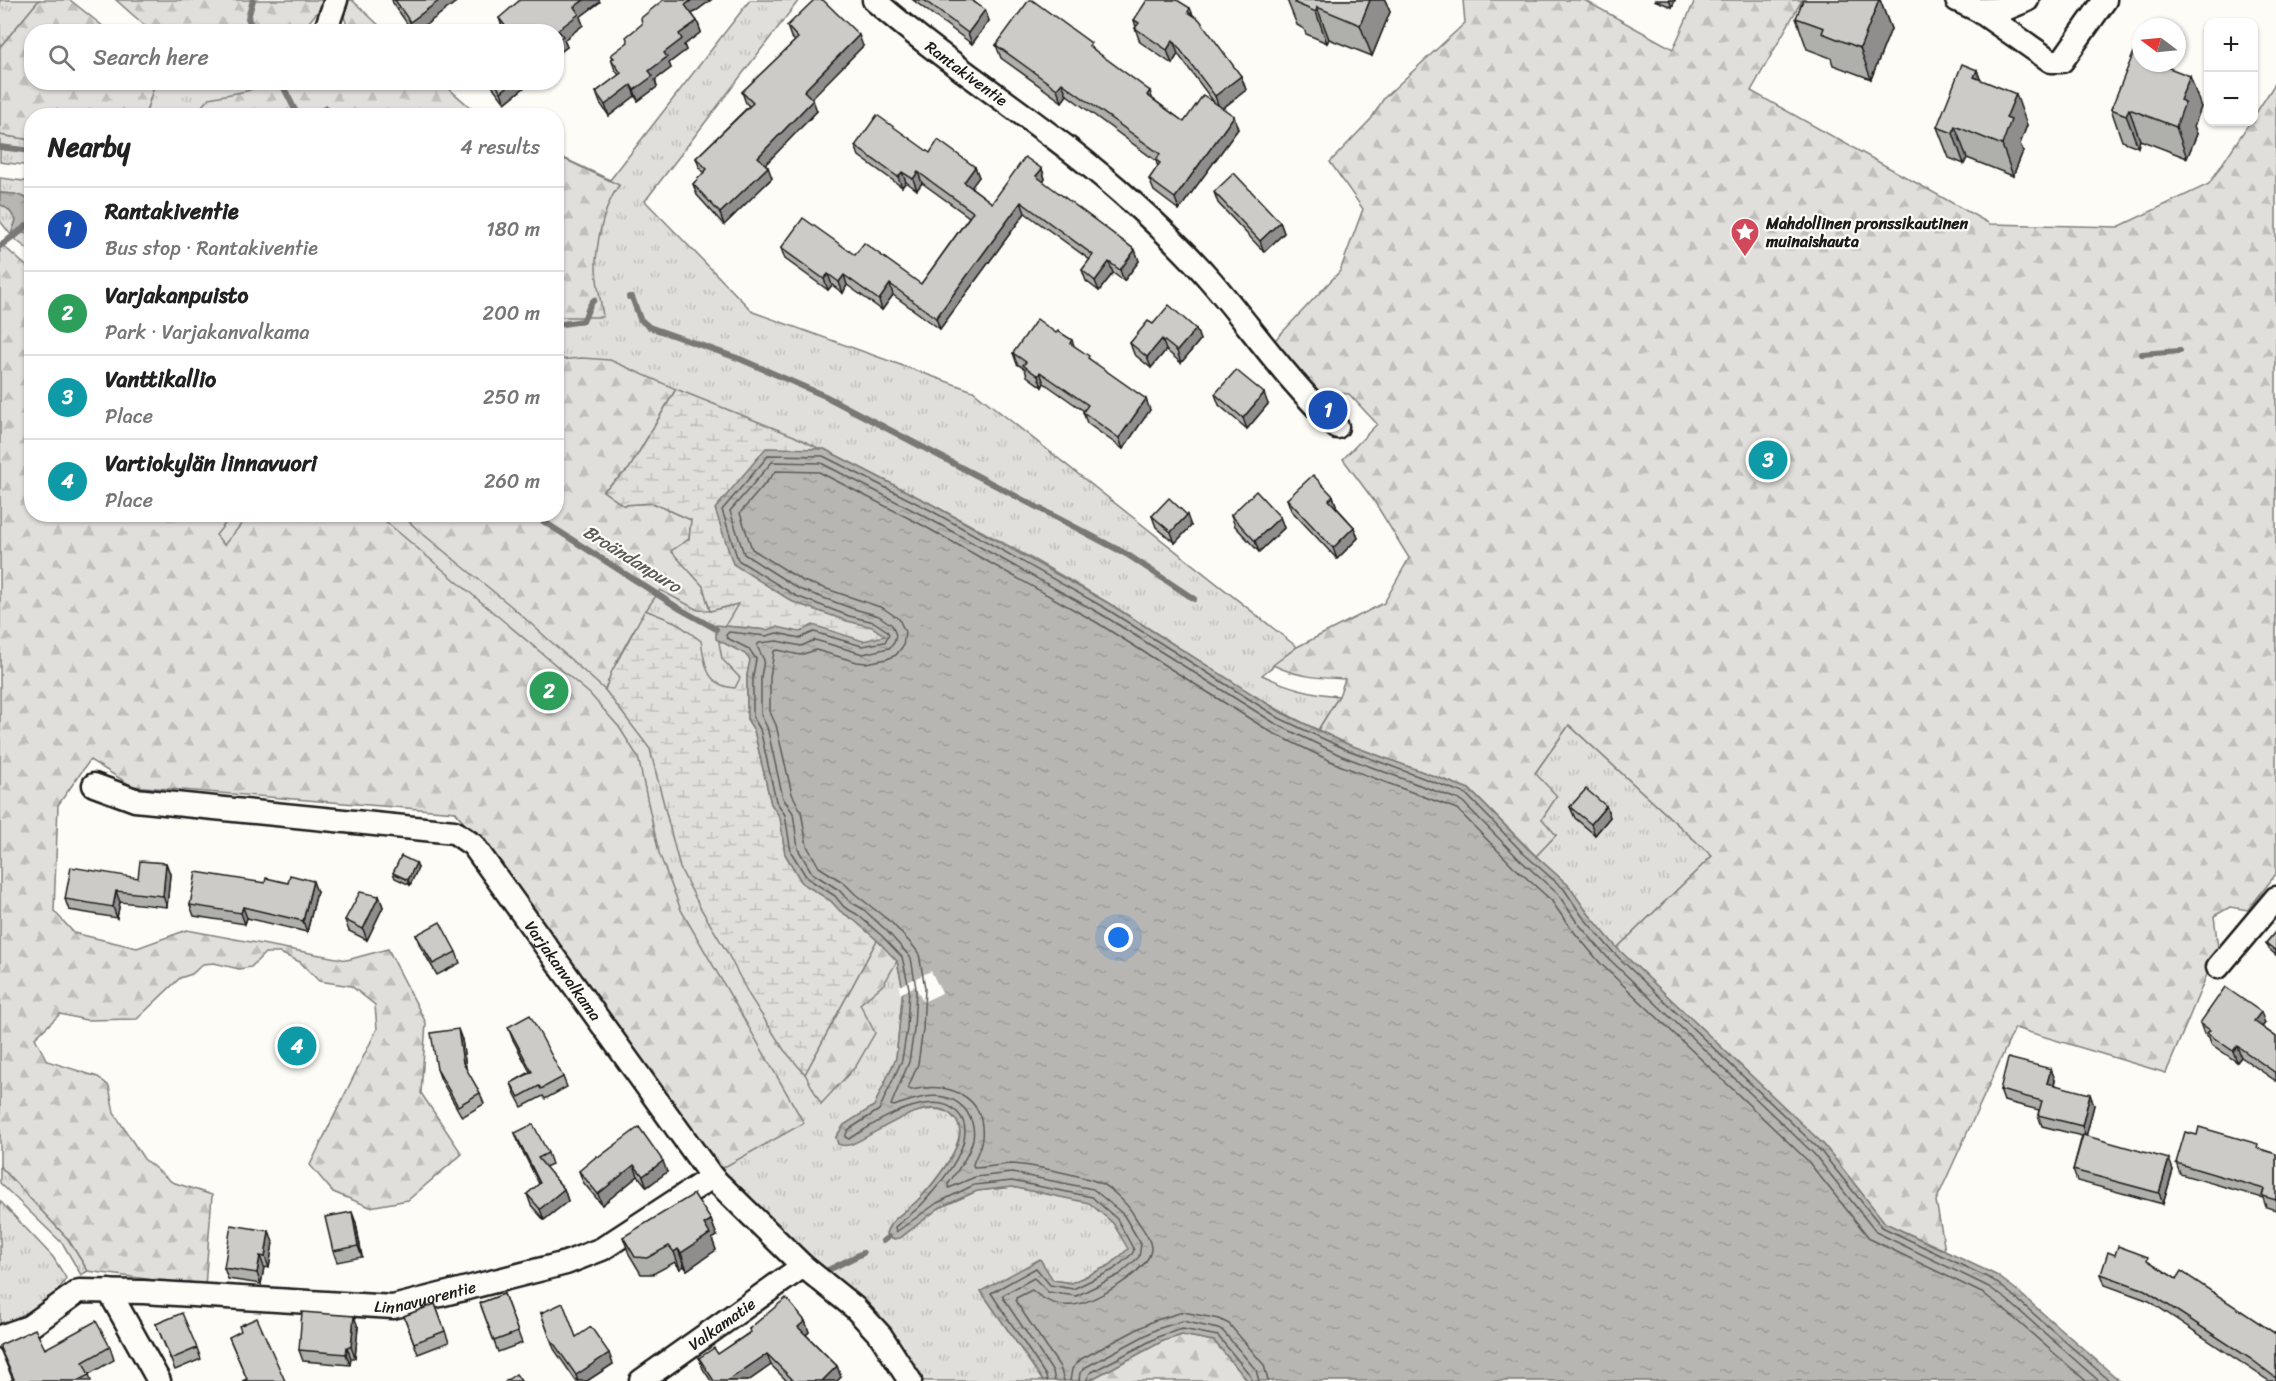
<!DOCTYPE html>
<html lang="en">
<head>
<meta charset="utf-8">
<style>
  :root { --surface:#fff; --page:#f6f6f6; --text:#222; --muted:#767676; --line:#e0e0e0; --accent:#0b8043 }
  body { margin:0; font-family:Sriracha,sans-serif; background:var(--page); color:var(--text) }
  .controls { position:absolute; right:18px; top:18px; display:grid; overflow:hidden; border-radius:12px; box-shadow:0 2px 4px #0004 }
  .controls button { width:54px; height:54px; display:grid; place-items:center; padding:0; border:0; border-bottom:2px solid var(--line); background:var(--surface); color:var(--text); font:30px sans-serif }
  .compass { position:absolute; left:2132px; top:18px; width:54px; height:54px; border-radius:50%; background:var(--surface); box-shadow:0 2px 4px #0004; rotate:286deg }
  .you { position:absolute; left:1119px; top:938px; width:21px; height:21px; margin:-15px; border:4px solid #fff; border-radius:50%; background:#1a73e8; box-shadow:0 0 0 9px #1a73e833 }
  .badge { display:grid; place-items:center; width:39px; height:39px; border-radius:50%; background:var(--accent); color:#fff; font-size:20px; font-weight:700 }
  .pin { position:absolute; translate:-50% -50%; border:3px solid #fff; box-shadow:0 2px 6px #0006 }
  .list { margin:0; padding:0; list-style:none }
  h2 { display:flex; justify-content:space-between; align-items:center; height:78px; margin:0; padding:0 24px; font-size:26px }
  h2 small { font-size:20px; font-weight:400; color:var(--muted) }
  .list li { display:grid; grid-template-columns:39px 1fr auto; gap:18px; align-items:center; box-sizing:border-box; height:84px; padding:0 24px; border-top:2px solid var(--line) }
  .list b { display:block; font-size:22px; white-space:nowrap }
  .list p { margin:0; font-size:20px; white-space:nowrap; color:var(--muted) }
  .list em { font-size:20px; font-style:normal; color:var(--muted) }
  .icon { flex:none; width:33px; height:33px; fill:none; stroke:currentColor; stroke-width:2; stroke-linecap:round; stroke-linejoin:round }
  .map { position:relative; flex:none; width:2276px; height:1381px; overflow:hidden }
  .search { position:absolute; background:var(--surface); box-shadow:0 2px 4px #0004; left:24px; top:24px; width:540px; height:66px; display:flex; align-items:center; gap:15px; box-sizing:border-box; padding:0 21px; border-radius:24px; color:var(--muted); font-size:22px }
  .panel { position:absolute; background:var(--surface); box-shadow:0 2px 4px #0004; left:24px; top:108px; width:540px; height:414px; border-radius:24px }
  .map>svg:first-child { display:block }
</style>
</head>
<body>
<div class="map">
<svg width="2276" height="1381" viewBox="0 0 2276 1381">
  <defs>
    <pattern id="grass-tufts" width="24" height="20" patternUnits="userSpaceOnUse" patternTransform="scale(1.5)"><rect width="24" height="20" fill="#e0dfdb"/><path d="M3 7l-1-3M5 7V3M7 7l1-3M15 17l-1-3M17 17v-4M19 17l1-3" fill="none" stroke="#c0bfbb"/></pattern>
    <pattern id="forest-firs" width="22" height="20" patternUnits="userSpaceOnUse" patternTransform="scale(1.5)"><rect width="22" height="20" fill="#e0dfdb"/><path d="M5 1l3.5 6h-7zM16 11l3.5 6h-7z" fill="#c0bfbb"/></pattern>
    <pattern id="wetland-marsh" width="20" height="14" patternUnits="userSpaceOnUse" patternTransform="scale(1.5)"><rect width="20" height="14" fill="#e0dfdb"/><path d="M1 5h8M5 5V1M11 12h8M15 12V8" fill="none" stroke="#c0bfbb"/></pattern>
    <pattern id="water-ripples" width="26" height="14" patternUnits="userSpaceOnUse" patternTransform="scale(1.5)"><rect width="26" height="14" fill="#b7b6b2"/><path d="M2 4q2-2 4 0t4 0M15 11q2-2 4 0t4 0" fill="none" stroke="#9d9c98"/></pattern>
  </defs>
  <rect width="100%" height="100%" fill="#fdfcf7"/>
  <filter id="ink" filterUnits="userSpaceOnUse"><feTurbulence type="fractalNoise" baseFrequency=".0167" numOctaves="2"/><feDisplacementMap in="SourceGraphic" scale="12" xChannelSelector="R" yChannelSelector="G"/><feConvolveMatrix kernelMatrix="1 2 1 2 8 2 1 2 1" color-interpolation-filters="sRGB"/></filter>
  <g filter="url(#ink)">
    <g fill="url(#grass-tufts)" stroke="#7e7e7c" stroke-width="1.5">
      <polygon points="0,0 39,0 0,47"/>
      <path d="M750,0H799L645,201L753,312L973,391L1297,647L1262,675C1290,688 1309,693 1339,696L1318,730C1244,695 1178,645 1108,603C1016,547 920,498 824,449L785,854L802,883L877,940L897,961L903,989L896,1058L874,1106L844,1125L836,1137L838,1144C855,1148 869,1133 883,1125C902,1116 940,1098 955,1119C963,1129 959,1138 955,1149C949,1164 928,1190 917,1201C906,1212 891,1218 886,1233L892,1239L900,1238L939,1208L977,1191L1012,1187L1089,1202L1113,1223L1129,1249L1110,1265L1071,1283L1053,1280L981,1291L1043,1381H914L736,1193L463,821L420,771L0,502L32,514H556L557,155L610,180Z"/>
      <polygon points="155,82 442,83 479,115 145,116"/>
      <polygon points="0,135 31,140 31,166 0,162"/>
      <polygon points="0,178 31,182 31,200 15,194 0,193"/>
      <polygon points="0,204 9,210 16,220 11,235 0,221"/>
      <polygon points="31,232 31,252 15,239 22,233"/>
      <polygon points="1569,725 1712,856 1617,948 1587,912 1568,885 1536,856 1556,835 1541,819 1535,773"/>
      <polygon points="0,1166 68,1239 88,1271 81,1275 63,1244 0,1183"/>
      <path d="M0,1201L53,1257L66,1278C54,1304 25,1314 0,1325Z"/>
    </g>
    <g fill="url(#forest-firs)" stroke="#7e7e7c" stroke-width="1.5">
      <polygon points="39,0 70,0 109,31 32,32 32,82 155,83 145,115 32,116 31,140 0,135 0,47"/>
      <polygon points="116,0 327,0 301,32 151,31"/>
      <polygon points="348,0 352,0 385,31 349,31 343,14"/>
      <path d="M1463,0H1584L1673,49L1695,0H1802L1751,91L1990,224L2118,227L2209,184L2250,122H2254V116L2276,82V874L2248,910L2230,907L2214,916L2218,948L2166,1073L2015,1028L1936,1201L1945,1250L1885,1223L1824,1145L1617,948L1712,856L1569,725L1535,773L1557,796L1542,819L1556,835L1536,856L1528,849L1347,744L1318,730L1339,696L1345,679C1319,678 1297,677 1273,665L1297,647L1384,603L1409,558L1374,501L1343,459L1377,424L1349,394L1318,391L1275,340L1340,271L1363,209L1330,162L1371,119L1384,98L1465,23Z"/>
      <polygon points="267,83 442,83 479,115 194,115 209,98 247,91"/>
      <path d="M556,155L619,185C604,207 598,235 596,261C595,279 601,299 603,317H557Z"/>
      <polygon points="0,243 31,270 32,514 232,515 216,535 224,545 249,515 378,515 590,694 619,727 638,757 659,853 681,910 804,1123 717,1171 702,1154 456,812 132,786 90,760 58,805 54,911 74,933 137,948 187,930 347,960 388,949 426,1023 421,1093 462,1154 408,1200 370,1207 333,1192 310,1165 377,1029 375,1005 351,986 319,981 300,962 280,953 265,953 251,967 239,969 214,963 203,964 192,974 180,978 137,1019 86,1020 60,1014 35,1038 47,1061 98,1077 109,1086 114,1113 144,1159 172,1182 212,1195 205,1287 88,1271 68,1239 0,1166"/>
      <path d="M582,358L610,360L676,389L629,469L603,491L623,505L653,503L691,520L689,539L672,551L703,586L710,611L698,610L660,590C638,621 618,654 605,690L511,606L418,530L402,515L556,514L557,360Z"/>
      <polygon points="877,940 897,961 884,984 860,1004 875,1033 856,1066 821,1104 805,1074"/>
      <polygon points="1182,1335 1214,1341 1248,1381 1088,1381 1163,1341"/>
    </g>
    <g fill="url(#wetland-marsh)" stroke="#7e7e7c" stroke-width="1.5">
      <polygon points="676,389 794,436 933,505 1108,603 1282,713 1347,744 1469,789 1536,856 1092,717 777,627 767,630 725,626 738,604 710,611 703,586 671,551 689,539 691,520 653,503 623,505 603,491 629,469"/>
      <path d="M645,610L675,622L701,641C705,665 706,686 735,688L740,678L722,659L718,637L753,647L747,675V719L754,730L771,804L780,817L785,854L802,883L831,901L840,911L854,920L877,940L805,1074L784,1050L749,995L727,952L701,909L680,868L650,749L605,690L611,673Z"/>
    </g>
    <g fill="url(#water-ripples)" stroke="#797876" stroke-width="1.5">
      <polygon points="0,193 15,194 31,200 31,232 22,233 15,239 11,235 16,220 9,210 0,204"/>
      <path d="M766,448L824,449L933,505L1108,603L1282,713L1347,744L1469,789L1528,849L1568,885L1587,912L1617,948L1824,1145L1885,1223L1996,1275L2014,1288L2120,1381H1248L1214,1341L1182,1335L1163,1341L1088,1381H1043L981,1291L1040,1259L1053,1280L1072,1283L1110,1265L1128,1249L1113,1223L1089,1203L1012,1187L977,1191L939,1208L900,1238L892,1239L886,1234C891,1218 906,1212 917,1201C931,1188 960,1151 960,1132C960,1124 955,1117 949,1113C923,1096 875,1135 852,1144C847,1146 843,1146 838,1144L836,1137L844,1125L874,1106L896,1058L903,989L897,961L877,940L854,920L840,911L831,901L802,883L785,854L780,817L771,804L754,730L747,719V675L750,660L745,654L716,639V625L767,630L777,627L800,632L813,625L863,641L885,636L872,627L847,621L793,602L733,564L715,509Z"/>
    </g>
    <polygon fill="#fdfcf7" points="931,971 942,993 923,1002 915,986 900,994 899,986"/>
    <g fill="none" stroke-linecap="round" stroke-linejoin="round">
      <g stroke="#5a5a58" stroke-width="1.5">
        <path d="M1047,1381L1046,1376L991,1293L1036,1268L1050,1285L1073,1289L1113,1270L1132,1254L1134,1250L1117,1219L1092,1197L1012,1181L974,1185L937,1203L896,1232L895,1227C904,1219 915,1212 923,1203C941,1183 981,1138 958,1113C948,1102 933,1102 919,1105C894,1110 870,1126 849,1139L845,1137L848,1130L879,1110L902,1060L907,1029L909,988L902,957L882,936L858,915L844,907L835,896L807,878L791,852L785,815L776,801L760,729L753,717V676L756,659L749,649L727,638L726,635L729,632L766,636L777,633L800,638L814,632L862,646L885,642L889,634L886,630L874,622L849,616L796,596L738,560L722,510L769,455L823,456L930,510L1105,608L1279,718L1345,749L1466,794L1524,854L1564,889L1582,916L1613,952L1819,1149L1882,1227L1993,1280L2010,1293L2110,1381"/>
        <path d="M1055,1381L1053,1372L1003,1298V1295L1034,1278L1048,1292L1076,1296L1119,1275L1139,1257L1141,1244L1123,1214L1093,1189L1012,1173L975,1177L949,1188L948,1184C958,1170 969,1156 973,1139C975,1129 972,1120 967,1112C949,1087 919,1097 894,1106L891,1105L909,1062L914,1030L916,988L911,958L886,930L863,909L849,901L839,890L812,873L798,849L793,813L783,798L767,727L761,715V677L764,660L757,646L759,643L777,641L801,646L815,640L863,654L889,648L894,643L896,635L892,625L879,616L851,608L799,589L744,554L730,511L772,462L821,463L926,517L1101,614L1276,724L1342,756L1462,801L1519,859L1558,894L1576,921L1607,957L1814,1154L1876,1232L1989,1287L2006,1299L2099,1381"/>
        <path d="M1064,1381L1060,1367L1016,1302V1298L1032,1290C1043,1300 1056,1307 1073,1305C1092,1304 1150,1271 1151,1249C1151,1238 1141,1227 1135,1217C1128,1204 1110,1186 1095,1181C1077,1175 1028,1164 1010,1164C998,1165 986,1168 974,1168L973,1164C976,1156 981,1147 982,1138C986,1095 947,1081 911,1090L908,1088L918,1064L923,1029L925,988L919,954L914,947L892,923L855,894L844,883L819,867L807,846L801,811L792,794L776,725L770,712V678L774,651L778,650L800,655L816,650L857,662L866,663L887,659L896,655L903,646L905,632L899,619L883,608L803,581L752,549L740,513L776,471L819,472L922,525L1096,622L1271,732L1339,765L1457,809L1513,866L1551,900L1569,926L1601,964L1807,1160L1870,1239L1984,1294L2000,1306L2086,1381"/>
        <polyline points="1070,1381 1072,1369 1081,1359 1153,1321 1183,1312 1219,1319 1229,1324 1264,1365 1268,1381"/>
        <polyline points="1079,1381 1080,1373 1086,1367 1157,1329 1183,1321 1222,1330 1256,1370 1259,1381"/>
        <polyline points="1086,1381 1090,1373 1160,1336 1182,1329 1218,1336 1250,1375 1252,1381"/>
      </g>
      <g stroke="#797876" stroke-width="6">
        <polyline points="253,0 248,18 254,32"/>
        <polyline points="281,82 298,116"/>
        <polyline points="315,116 326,108"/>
        <polyline points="0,147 32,151"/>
        <polyline points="0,246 32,222"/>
        <polyline points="629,297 632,297 640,319 649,327 740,359 825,396 1128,555 1194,599"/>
        <path d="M556,325L583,321C587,315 588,305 594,300"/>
        <polyline points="2142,354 2180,351"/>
        <polyline points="532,514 680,609 716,629"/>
        <polyline points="883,1241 888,1237"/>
        <polyline points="824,1272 863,1253"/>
      </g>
      <g stroke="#1c1c1c" stroke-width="27">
        <g id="minor">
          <path id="s1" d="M874,0C956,72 1051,128 1132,202C1160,227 1188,254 1212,282C1254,331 1290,384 1337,427"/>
          <polyline points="1957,0 1978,10 2051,61 2062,61 2105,0"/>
          <polyline points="1978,10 2005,9 2027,0"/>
          <polyline points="325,32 336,0"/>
          <path id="s2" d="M94,785L135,800L454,832L473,845L712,1177L803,1266L855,1308L881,1336L910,1381"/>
          <polyline points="2218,967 2276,898"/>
          <polyline points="109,1291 159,1381"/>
          <path id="s3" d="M0,1337L29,1327L79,1291L143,1292L393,1307L566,1263L602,1249L712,1177"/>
          <path id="s4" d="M641,1381L803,1266"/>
        </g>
      </g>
      <use href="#minor" stroke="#fdfcf7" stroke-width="22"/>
    </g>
    <g fill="#afafac" stroke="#1c1c1c" stroke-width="1.5">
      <polygon points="392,0 455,0 456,2 416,32 413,32 393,3"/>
      <polygon points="711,0 692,14 697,21 701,32 684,45 686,50 669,63 671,68 655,80 657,87 638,101 635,96 609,116 600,103 596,92 619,75 615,70 611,59 613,58 611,55"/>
      <polygon points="913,0 974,0 973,1 985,10 989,21 972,44"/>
      <polygon points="1287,0 1385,0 1390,12 1372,56 1329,39 1327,43 1306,34 1304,29 1297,25"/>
      <polygon points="1654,0 1675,0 1672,7"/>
      <polygon points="1880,0 1891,29 1871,79 1833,65 1831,58 1807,49 1796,18"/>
      <polygon points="600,2 580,17 583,25 564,40 567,47 556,55 556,32 505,32 503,29 499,18"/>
      <polygon points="1190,8 1193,15 1241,76 1246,90 1222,109 1238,129 1179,210 1154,191 1149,179 1158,167 1156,161 1067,95 1062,102 1001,58 996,45 1093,49 1153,99 1184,122 1216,105 1178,54 1172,64 1140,42 1135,28 1136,27 1134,20"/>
      <polygon points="787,26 863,46 811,98 817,111 765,164 772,178 724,225 697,195 693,184 704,173 700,169 696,158 749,106 746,103 742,92 795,41 791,37"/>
      <polygon points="2141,63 2201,107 2194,126 2197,134 2187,158 2140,140 2138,147 2122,141 2111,109"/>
      <polygon points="1977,70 1980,80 2027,125 2020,144 2023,151 2013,176 1967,158 1964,164 1949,158 1937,127"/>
      <polygon points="489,82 531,82 505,103"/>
      <polygon points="855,146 930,153 975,167 979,177 971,187 992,203 1042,169 1045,179 1043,182 1135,250 1139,261 1124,281 1113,273 1099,291 1086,281 1082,270 1090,260 1025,213 940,329 893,295 882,310 847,285 843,293 832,285 828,290 785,259 781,248 855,255 921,284 969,217 922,183 917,190 906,182 902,187 859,156"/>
      <polygon points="1214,192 1280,222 1284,233 1264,252 1218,203"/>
      <polygon points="1153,324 1196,329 1200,340 1181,363 1166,350 1151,368 1134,354 1130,343"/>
      <polygon points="1056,333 1072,340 1074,346 1150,410 1123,449 1087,423 1083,412 1084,411 1044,383 1042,387 1027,376 1025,369 1017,364 1013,353"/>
      <polygon points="1215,394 1268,404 1247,429 1219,405"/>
      <polygon points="1333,496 1337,508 1354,527 1358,538 1337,559 1291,510 1287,499"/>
      <polygon points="1231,515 1280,517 1284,528 1259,552 1235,526"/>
      <polygon points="1152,516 1191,526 1175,543 1156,527"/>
      <polygon points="1606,806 1610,817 1595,835 1575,818 1570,807"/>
      <polygon points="166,863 170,874 167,907 120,902 117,918 69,910 65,899 138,878"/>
      <polygon points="416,863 418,868 410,885 395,878 393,873"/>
      <polygon points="317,892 307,932 247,918 245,924 194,916 190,905"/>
      <polygon points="379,896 383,907 367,940 349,931 345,920"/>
      <polygon points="2276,931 2276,955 2269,949 2266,943"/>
      <polygon points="416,935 456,952 460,963 437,975 420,946"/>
      <polygon points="2200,1023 2265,1023 2262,1027 2276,1037 2276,1081 2241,1057 2237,1062 2211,1044 2209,1037 2204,1034"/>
      <polygon points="508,1027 563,1077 567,1087 545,1099 543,1096 522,1107 515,1094 511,1083 530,1072 512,1038"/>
      <polygon points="462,1040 466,1069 480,1093 484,1104 462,1117 441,1080 437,1069"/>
      <polygon points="2051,1069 2055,1080 2054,1084 2094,1105 2086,1136 2173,1170 2163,1204 2077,1181 2073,1170 2082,1136 2042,1126 2038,1115 2039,1110 2004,1101 2000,1090"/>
      <polygon points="515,1133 548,1153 552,1164 545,1167 564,1189 568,1201 544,1220 531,1205 527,1194 539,1184 519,1144"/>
      <polygon points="2197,1135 2260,1149 2276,1154 2276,1210 2266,1207 2263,1198 2180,1174 2176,1163"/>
      <polygon points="599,1157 667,1172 647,1187 638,1176 602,1205 583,1182 579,1171"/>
      <polygon points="711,1220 717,1236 712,1239 716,1250 687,1270 684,1266 680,1269 675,1262 653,1274 641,1274 629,1254 623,1237"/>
      <polygon points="356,1223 362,1257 337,1262 333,1251"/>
      <polygon points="269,1231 273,1242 269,1268 264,1267 261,1284 228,1279 224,1268"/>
      <polygon points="2150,1262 2176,1279 2276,1334 2276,1381 2269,1381 2149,1301 2105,1285 2101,1274"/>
      <polygon points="504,1294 522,1343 498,1352 480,1303"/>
      <polygon points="435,1304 449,1342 418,1354 404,1316"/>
      <polygon points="541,1313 576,1337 613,1364 587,1381 576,1381 554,1349"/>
      <polygon points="805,1321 809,1332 806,1335 837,1366 841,1377 837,1381 787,1381 771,1365 748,1381 711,1381 703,1369 699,1358 718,1354 750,1332 749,1329"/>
      <polygon points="156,1324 197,1348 201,1359 175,1370"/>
      <polygon points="358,1327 355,1358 351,1358 350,1365 303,1361 299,1350"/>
      <polygon points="229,1337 285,1381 247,1379"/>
      <polygon points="110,1347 114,1360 89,1374 91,1381 10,1381 13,1380 0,1349"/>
    </g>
    <g fill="#8f8e8c" stroke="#1c1c1c" stroke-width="1.5">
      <polygon points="440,0 455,0 456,2 416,32 414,32 410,22"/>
      <polygon points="584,0 599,0 600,2 580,17 583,25 564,40 567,47 556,55 558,30 574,7"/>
      <polygon points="692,0 711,0 689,16 685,5"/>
      <polygon points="1370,0 1385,0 1390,12 1372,56 1360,25"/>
      <polygon points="1669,0 1675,0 1672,7"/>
      <polygon points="1879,0 1880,0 1891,29 1871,79 1860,48"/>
      <polygon points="1317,7 1329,39 1327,43 1316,12"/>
      <polygon points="985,10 989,21 972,44 968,33"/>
      <polygon points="697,21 701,32 684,45 686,50 669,63 671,68 655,80 657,87 638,101 634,90 679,34"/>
      <polygon points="859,35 863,46 808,102 804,91"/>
      <polygon points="1173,40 1178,54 1172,64 1167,50"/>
      <polygon points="1977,70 1988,101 1974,77"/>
      <polygon points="1241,76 1246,90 1220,110 1215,96"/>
      <polygon points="2190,76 2201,107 2194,126 2197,134 2187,158 2176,127 2180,100"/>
      <polygon points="513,82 531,82 505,103 501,92"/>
      <polygon points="1062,83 1067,95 1062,102 1057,89"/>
      <polygon points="631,85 635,96 609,116 605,105"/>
      <polygon points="1150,91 1154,104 1147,95"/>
      <polygon points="2016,94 2027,125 2020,144 2023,151 2013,176 2002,145 2006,118"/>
      <polygon points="813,100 817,111 762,168 758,157"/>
      <polygon points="2129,109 2140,140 2138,147 2126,115"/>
      <polygon points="1234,116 1238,129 1179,210 1175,198"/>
      <polygon points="1955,126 1967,158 1964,164 1953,133"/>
      <polygon points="768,167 772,178 724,225 720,213"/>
      <polygon points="975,167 979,177 968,192 964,182"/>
      <polygon points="1042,169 1045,179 1040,187 1036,176"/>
      <polygon points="902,172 906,182 902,187 898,177"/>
      <polygon points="918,172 922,183 917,190 913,179"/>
      <polygon points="1021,202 1025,213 940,329 936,318"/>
      <polygon points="1280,222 1284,233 1264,252 1260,241"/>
      <polygon points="1135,250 1139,261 1124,281 1120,270"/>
      <polygon points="1109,262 1113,273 1099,291 1095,281"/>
      <polygon points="828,274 832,285 828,290 824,279"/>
      <polygon points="844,275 847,285 843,293 839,282"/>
      <polygon points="890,284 893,295 882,310 879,300"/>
      <polygon points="1196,329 1200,340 1181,363 1177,351"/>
      <polygon points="1162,339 1166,350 1151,368 1147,357"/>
      <polygon points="1040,372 1044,383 1042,387 1038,376"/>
      <polygon points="1264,393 1268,404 1247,429 1243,418"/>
      <polygon points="1146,399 1150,410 1123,449 1119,438"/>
      <polygon points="1333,496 1337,508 1333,511 1329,500"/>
      <polygon points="1187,515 1191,526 1175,543 1171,532"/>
      <polygon points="1280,517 1284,528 1259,552 1255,541"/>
      <polygon points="1354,527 1358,538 1337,559 1333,548"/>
      <polygon points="1606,806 1610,817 1595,835 1591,824"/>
      <polygon points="166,863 170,874 167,907 163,896"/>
      <polygon points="416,863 418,868 410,885 408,880"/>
      <polygon points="313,881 317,892 307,932 303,921"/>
      <polygon points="116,891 120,902 117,918 113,907"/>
      <polygon points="379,896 383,907 367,940 363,929"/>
      <polygon points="243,907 247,918 245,924 241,913"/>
      <polygon points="2261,1012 2265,1023 2258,1032 2254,1021"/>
      <polygon points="458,1029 462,1040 467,1074 463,1063"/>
      <polygon points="2237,1046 2241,1057 2237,1062 2233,1051"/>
      <polygon points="2051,1069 2055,1080 2051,1094 2047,1083"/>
      <polygon points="2090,1094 2094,1105 2086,1137 2082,1126"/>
      <polygon points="2169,1159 2173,1170 2163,1204 2159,1193"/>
      <polygon points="663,1161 667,1172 647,1187 643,1176"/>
      <polygon points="634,1165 638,1176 602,1205 598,1194"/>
      <polygon points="564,1189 568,1201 544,1220 540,1209"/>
      <polygon points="352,1212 356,1223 362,1257 358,1246"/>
      <polygon points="711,1220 717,1236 712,1239 716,1250 687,1270 681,1253 704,1224"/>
      <polygon points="269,1231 273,1242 269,1268 265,1257"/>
      <polygon points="678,1249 684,1266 680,1269 674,1252"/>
      <polygon points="260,1256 264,1267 261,1284 257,1273"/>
      <polygon points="354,1316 358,1327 355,1358 351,1347"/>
      <polygon points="805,1321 809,1332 802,1338 798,1327"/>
      <polygon points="347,1347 351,1358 350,1365 346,1354"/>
      <polygon points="609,1353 613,1364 587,1381 578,1381 576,1375"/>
      <polygon points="767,1354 771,1365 748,1381 727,1381"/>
      <polygon points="837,1366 841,1377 837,1381 822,1381"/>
    </g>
    <g fill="#cccbc8" stroke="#1c1c1c" stroke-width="1.5">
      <polygon points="395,0 440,0 410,22"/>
      <polygon points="520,0 584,0 574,7 579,14 558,30 563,36 556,41 556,32 510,32 499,18"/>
      <polygon points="663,0 692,0 685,5 697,21 679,34 682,39 664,53 667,57 649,71 653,76 634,90 631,85 605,105 596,92 621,73 611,59 614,58 611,55 628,42 626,37 642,24 641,18"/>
      <polygon points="814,0 823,0 859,35 804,91 813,100 758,157 768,167 720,213 693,184 707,169 696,158 753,103 742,92 798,38 787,26"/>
      <polygon points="924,0 971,0 985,10 968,33"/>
      <polygon points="1029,0 1032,0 1091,43 1089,46 1150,91 1147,95 1184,122 1203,95 1234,116 1175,198 1149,179 1160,163 1156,160 1160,154 1062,83 1057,89 996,45"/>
      <polygon points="1147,0 1177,0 1190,8 1188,12 1199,19 1241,76 1215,96 1173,40 1167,50 1135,28 1139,23 1134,20"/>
      <polygon points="1296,0 1370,0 1360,25 1317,7 1316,12 1295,3"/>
      <polygon points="1803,0 1879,0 1860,48 1822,33 1824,28 1796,18"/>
      <polygon points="2136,47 2141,49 2141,63 2156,63 2190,76 2180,100 2185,102 2176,127 2129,109 2126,115 2111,109"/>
      <polygon points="1962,64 1977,70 1974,77 2016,94 2006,118 2011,120 2002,145 1955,126 1953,133 1937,127"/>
      <polygon points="494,82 513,82 501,92"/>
      <polygon points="877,115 930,153 938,140 975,167 964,182 992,203 1025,157 1042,169 1036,176 1135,250 1120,270 1109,262 1095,281 1082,270 1093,255 1021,202 936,318 890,284 879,300 844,275 839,282 828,274 824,279 781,248 803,218 855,255 864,243 921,284 973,212 918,172 913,179 902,172 898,177 855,146"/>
      <polygon points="1234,173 1280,222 1260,241 1214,192"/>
      <polygon points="1169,305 1196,329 1177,351 1162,339 1147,357 1130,343 1148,321 1153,324"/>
      <polygon points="1037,319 1056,333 1058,331 1072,340 1070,343 1089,356 1088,358 1146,399 1119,438 1083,412 1088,405 1040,372 1038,376 1023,365 1026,362 1013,353"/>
      <polygon points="1236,370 1264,393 1243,418 1215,394"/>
      <polygon points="1313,475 1333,496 1329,500 1354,527 1333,548 1287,499"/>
      <polygon points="1256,491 1280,517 1255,541 1231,515"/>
      <polygon points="1169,498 1187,515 1171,532 1152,516"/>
      <polygon points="1586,789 1606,806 1591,824 1570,807"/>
      <polygon points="401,856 416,863 408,880 393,873"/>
      <polygon points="140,861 166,863 163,896 116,891 113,907 65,899 71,867 138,878"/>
      <polygon points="196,872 265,883 266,878 288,883 290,875 313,881 303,921 243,907 241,913 190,905"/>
      <polygon points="360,892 379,896 363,929 345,920"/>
      <polygon points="440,922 456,952 433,964 416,935"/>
      <polygon points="2276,931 2276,951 2266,943"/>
      <polygon points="2225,987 2261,1012 2254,1021 2276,1037 2276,1073 2237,1046 2233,1051 2207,1033 2210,1030 2200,1023"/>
      <polygon points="530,1015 563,1077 541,1089 539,1086 519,1097 511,1083 532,1072 508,1027"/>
      <polygon points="458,1029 463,1063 480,1093 458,1106 437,1069 431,1033"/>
      <polygon points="2008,1058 2051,1069 2047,1083 2090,1094 2082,1126 2038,1115 2042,1101 2000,1090"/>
      <polygon points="533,1124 548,1153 538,1158 564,1189 540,1209 527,1194 540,1183 515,1133"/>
      <polygon points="639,1127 663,1161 643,1176 634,1165 598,1194 579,1171 597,1156 599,1157"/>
      <polygon points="2199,1127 2258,1144 2257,1148 2276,1154 2276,1200 2262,1196 2264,1189 2176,1163 2185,1132 2197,1135"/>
      <polygon points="2083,1135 2169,1159 2159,1193 2073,1170"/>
      <polygon points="694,1194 711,1220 704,1224 710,1234 681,1253 678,1249 674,1252 669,1246 647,1258 635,1257 623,1237"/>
      <polygon points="352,1212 358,1246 333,1251 325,1217"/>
      <polygon points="231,1225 269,1231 265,1257 260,1256 257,1273 224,1268"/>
      <polygon points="2118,1246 2148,1257 2147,1260 2176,1279 2181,1271 2276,1334 2276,1378 2251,1359 2145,1290 2101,1274 2108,1252 2115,1255"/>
      <polygon points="504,1294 518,1332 494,1341 480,1303"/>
      <polygon points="786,1298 805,1321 798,1327 837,1366 822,1381 794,1381 767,1354 727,1381 714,1381 699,1358 714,1348 718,1354 751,1332 749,1329"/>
      <polygon points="563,1303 576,1337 591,1327 609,1353 576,1375 550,1338 541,1313"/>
      <polygon points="435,1304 445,1331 414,1343 404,1316"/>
      <polygon points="302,1312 354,1316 351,1347 347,1347 346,1354 299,1350"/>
      <polygon points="182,1313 197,1348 171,1359 156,1324"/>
      <polygon points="257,1318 285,1381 242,1381 247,1379 229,1337 241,1331 239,1326"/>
      <polygon points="96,1321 110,1347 83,1362 89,1375 77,1381 10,1381 14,1379 0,1348 0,1345 35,1329 45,1349"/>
      <polygon points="516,1374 521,1381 506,1381"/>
    </g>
  </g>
  <defs>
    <g id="sight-pin" transform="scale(1.5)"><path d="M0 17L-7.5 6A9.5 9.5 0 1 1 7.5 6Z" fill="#d1495b" stroke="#fdfcf7"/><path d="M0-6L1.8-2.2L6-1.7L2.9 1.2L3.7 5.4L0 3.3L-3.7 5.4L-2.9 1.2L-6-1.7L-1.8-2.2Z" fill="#fff"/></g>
  </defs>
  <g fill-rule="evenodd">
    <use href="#sight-pin" x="1745" y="232"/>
  </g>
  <g text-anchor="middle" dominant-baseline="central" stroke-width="4.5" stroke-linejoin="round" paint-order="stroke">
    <g font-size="16" fill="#1c1c1c" stroke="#fdfcf7">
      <text stroke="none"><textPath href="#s1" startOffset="118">Rantakiventie</textPath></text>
      <text stroke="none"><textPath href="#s2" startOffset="542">Varjakanvalkama</textPath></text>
      <text stroke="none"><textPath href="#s3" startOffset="440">Linnavuorentie</textPath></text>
      <text stroke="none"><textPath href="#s4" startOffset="99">Valkamatie</textPath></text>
    </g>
    <g font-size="16" font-weight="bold" fill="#1c1c1c" stroke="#fdfcf7" text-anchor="start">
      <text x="1766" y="223">Mahdollinen pronssikautinen<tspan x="1766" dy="18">muinaishauta</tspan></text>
    </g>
    <g font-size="18" font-style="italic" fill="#5a5a58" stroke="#fdfcf7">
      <text transform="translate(632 559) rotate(32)">Broändanpuro</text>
    </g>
  </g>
</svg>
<div class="controls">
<button>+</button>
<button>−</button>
</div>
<svg class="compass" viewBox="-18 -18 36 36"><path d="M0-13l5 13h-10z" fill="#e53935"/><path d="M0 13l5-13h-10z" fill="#767676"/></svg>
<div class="you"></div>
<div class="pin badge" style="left:1328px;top:410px;background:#1a4fb4">1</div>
<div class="pin badge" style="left:549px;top:691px;background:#2e9e5b">2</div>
<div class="pin badge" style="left:1768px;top:460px;background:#0f9aa8">3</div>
<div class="pin badge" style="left:297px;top:1046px;background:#0f9aa8">4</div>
<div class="search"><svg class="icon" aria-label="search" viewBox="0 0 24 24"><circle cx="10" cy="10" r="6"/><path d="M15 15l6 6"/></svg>Search here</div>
<section class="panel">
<h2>Nearby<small>4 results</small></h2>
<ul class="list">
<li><span class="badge" style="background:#1a4fb4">1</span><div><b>Rantakiventie</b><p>Bus stop · Rantakiventie</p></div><em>180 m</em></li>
<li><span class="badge" style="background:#2e9e5b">2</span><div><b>Varjakanpuisto</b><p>Park · Varjakanvalkama</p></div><em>200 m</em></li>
<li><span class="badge" style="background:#0f9aa8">3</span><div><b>Vanttikallio</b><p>Place</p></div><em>250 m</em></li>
<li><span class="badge" style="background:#0f9aa8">4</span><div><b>Vartiokylän linnavuori</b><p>Place</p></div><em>260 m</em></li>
</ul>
</section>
</div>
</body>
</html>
